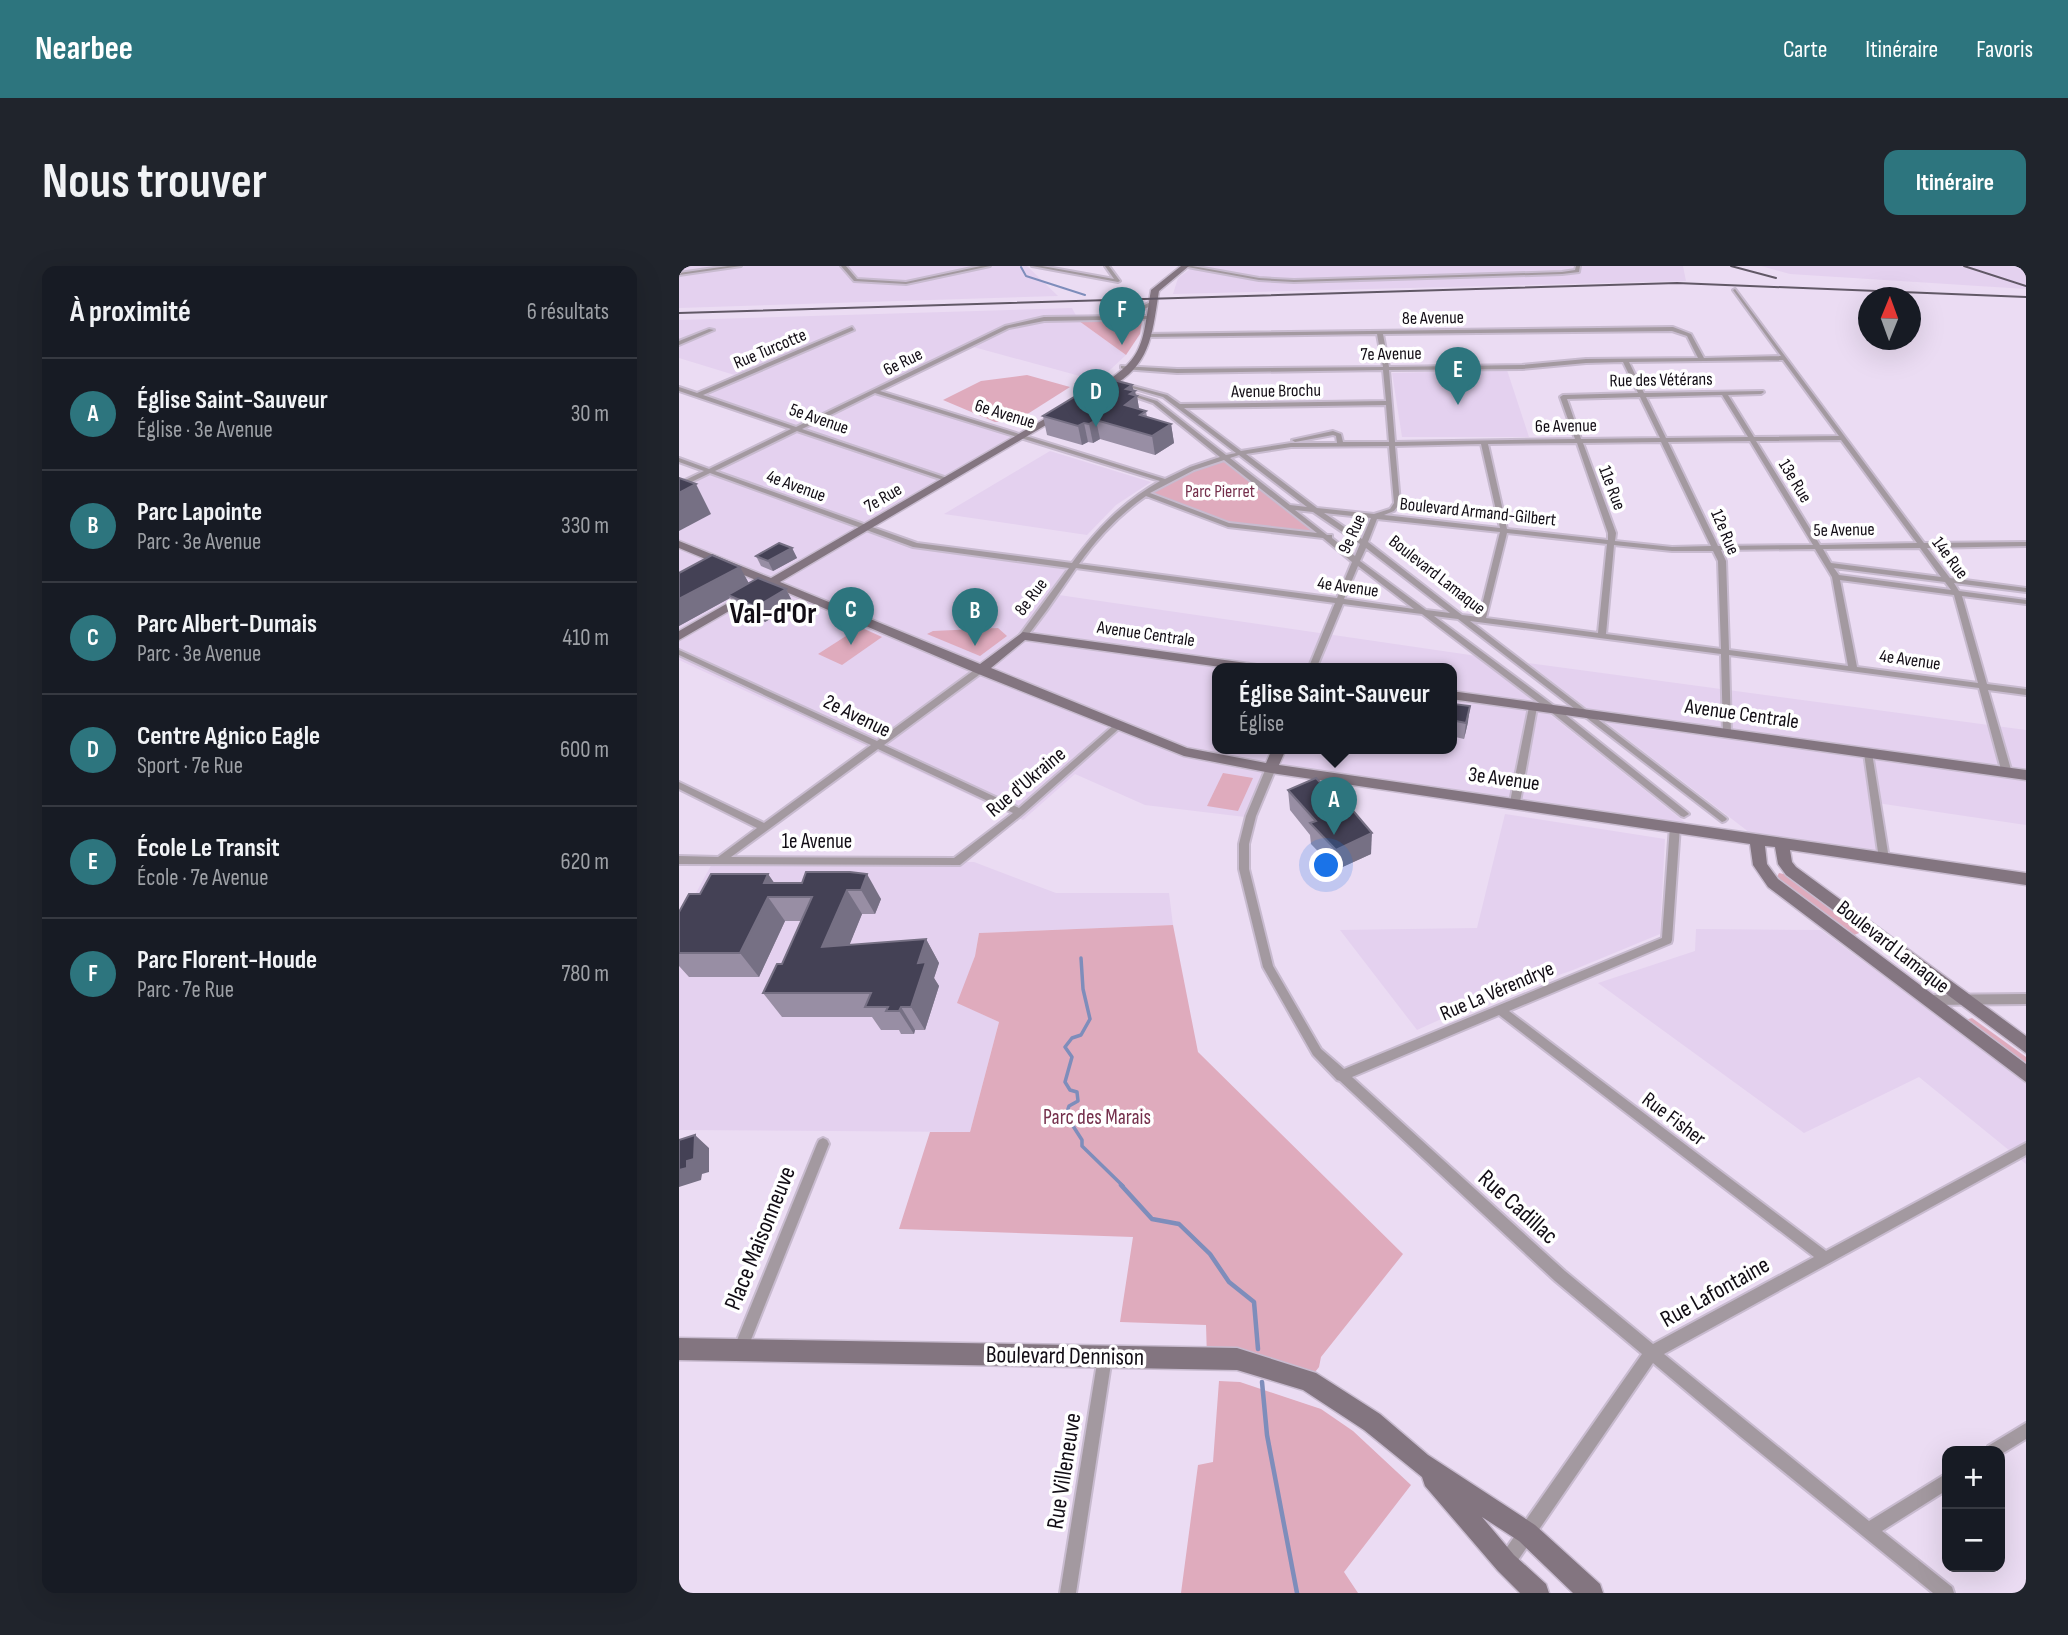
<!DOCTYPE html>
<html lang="fr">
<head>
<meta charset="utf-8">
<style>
  :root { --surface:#171b24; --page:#20242c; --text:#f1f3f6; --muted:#9ea1a6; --line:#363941; --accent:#2d757e }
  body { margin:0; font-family:"Sofia Sans Condensed",sans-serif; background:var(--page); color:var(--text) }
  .controls { position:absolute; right:21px; bottom:21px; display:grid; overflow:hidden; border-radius:14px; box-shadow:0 7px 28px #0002 }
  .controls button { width:63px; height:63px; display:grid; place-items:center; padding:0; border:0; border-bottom:2px solid var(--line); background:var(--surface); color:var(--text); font:35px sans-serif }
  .compass { position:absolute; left:1179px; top:21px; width:63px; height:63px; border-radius:50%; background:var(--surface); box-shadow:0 7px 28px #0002; rotate:1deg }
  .you { position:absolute; left:648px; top:600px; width:24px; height:24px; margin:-18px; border:5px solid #fff; border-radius:50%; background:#1a73e8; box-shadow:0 0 0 10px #1a73e833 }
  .badge { display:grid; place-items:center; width:46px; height:46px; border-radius:50%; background:var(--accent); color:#fff; font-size:23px; font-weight:700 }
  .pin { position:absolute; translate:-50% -58px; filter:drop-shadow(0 2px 4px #0008) }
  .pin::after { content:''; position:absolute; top:37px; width:24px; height:21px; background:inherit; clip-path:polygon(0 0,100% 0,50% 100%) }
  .popup { position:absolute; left:533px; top:397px; width:245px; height:91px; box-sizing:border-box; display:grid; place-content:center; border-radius:14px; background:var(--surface); filter:drop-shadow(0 2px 5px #0005); font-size:23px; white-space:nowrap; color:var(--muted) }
  .popup b { font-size:26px; color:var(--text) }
  .popup::after { content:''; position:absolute; left:50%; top:100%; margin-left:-14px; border:14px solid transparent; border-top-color:var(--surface) }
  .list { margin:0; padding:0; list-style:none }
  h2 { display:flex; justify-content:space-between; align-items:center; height:91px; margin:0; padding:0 28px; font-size:30px }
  h2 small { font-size:23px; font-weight:400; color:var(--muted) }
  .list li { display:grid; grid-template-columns:46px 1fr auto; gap:21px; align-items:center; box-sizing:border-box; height:112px; padding:0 28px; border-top:2px solid var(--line) }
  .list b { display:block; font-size:26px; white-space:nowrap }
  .list p { margin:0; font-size:23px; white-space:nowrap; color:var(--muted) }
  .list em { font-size:23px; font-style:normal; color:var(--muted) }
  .map { position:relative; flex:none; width:1347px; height:1327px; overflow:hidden; border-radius:14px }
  header { display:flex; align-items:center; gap:42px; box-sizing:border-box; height:98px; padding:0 35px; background:var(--accent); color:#fff }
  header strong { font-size:33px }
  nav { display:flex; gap:38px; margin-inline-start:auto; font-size:24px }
  .intro { display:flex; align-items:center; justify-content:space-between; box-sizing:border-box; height:168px; padding:0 42px }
  h1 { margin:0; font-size:49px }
  .button { padding:18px 32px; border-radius:14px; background:var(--accent); color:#fff; font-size:24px; font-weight:700 }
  main { display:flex; gap:42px; padding:0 42px }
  aside { flex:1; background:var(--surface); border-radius:14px; box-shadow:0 7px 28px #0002 }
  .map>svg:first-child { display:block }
</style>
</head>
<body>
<header>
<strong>Nearbee</strong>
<nav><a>Carte</a><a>Itinéraire</a><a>Favoris</a></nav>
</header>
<div class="intro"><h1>Nous trouver</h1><a class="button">Itinéraire</a></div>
<main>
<aside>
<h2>À proximité<small>6 résultats</small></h2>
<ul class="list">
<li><span class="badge">A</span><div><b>Église Saint-Sauveur</b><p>Église · 3e Avenue</p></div><em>30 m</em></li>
<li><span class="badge">B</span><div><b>Parc Lapointe</b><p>Parc · 3e Avenue</p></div><em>330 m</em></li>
<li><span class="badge">C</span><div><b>Parc Albert-Dumais</b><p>Parc · 3e Avenue</p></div><em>410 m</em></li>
<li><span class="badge">D</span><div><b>Centre Agnico Eagle</b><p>Sport · 7e Rue</p></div><em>600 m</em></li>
<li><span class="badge">E</span><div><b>École Le Transit</b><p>École · 7e Avenue</p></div><em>620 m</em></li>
<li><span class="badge">F</span><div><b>Parc Florent-Houde</b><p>Parc · 7e Rue</p></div><em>780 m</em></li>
</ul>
</aside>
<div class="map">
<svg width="1347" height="1327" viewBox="0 0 1347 1327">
  <rect width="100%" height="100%" fill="#ebdcf3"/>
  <g fill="#e4d1ef" fill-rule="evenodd">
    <polygon points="0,0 348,0 379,30 0,42"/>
    <polygon points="515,0 1004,0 1007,15 494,28 499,12"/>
    <polygon points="1082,0 1347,0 1347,23 1111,8"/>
    <path d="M393,42L400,55L447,89L419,115L291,80L197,125L341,171L180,263L233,282L390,304L373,328L798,390L1012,561L593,498L566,551L466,539L396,508L344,554L0,394V218L116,162L18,129L62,111L0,92V54ZM538,403H772V483H538Z"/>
    <polygon points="828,104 850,171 723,171 713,107"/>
    <polygon points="371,185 472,216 437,239 408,269 265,248"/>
    <polygon points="849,397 1347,464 1347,559 1198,537 1206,592 1079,573"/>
    <polygon points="826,548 986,573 981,668 894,704 791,740 738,764 661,664 798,662"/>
    <polygon points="35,594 295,596 377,627 490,627 494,659 300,667 296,690 279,737 320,756 291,866 0,864 0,658"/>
    <polygon points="1017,663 1142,664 1347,816 1347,898 1240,811 1125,867 919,717 1016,685"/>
  </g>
  <g fill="#dfabbd">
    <polygon points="463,54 461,68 447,89 400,55"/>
    <polygon points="348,109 391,121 339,154 316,156 264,134 302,115"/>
    <polygon points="547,192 650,271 549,259 466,227 521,201"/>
    <polygon points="181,361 203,371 163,399 139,388"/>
    <polygon points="319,362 328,370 301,390 248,368 254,365"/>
    <polygon points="544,507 574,512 559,545 528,540"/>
    <polygon points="1100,607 1109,609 1177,661 1180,667 1173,670 1097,613"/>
    <polygon points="494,659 519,786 724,988 642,1091 640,1101 629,1115 528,1092 527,1059 441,1056 454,971 220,963 251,866 291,866 320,756 278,737 296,690 300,667"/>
    <polygon points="1293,752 1347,791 1347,805 1286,754"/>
    <polygon points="540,1115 561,1116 642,1143 674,1165 732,1219 665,1306 679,1327 502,1327 519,1199 534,1196"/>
  </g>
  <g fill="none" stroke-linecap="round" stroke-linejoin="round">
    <polyline stroke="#7e8dbb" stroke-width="2" points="342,1 347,10 406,29"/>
    <polyline stroke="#7e8dbb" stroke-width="3.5" points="402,692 404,723 411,753 402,769 393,772 386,781 393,791 386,816 391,824 398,826 399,835 390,840 387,849 403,874 403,880 444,920"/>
    <g stroke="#7e8dbb" stroke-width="4.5">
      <polyline points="442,919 473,953 500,958 531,988 550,1016 575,1036 579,1083"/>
      <polyline points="583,1116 588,1169 618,1327"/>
    </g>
    <g stroke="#c8bbcf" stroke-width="4">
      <g id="street">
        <polygon points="49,0 62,0 0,9 0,7"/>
        <polygon points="162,0 167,0 178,13 227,16 302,0 311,0 227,18 175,15"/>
        <polygon points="353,0 363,0 435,13 426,0 430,0 441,15 439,16"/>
        <polygon points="503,0 513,0 580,12 615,14 883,6 896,4 897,0 901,0 900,6 883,8 615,16 580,14"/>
        <path d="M1056,23L1245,277L1347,276V280L1248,282L1271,312L1347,322V326L1275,317L1280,325L1347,334V338L1283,330L1308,418L1347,423V429L1309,424L1333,507L1331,509L1328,510L1323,507L1300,422L1050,389L1052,468L1048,471L1044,468L1042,388L791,355L1046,551L1048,553L1046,555L1043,556L779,353L755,350L878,442L1008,546L1010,548L1005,551L1002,550L872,446L743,348L664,338L637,403H629L656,337L397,302L368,344L347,372H344L340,370L390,302L234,281L31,207L0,222V217L25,205L0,196V192L30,203L112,163L0,125V121L18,127L173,61L175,64L24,129L117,161L326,60L365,51L446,50V48L474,35L476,38L450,50H475L473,53L365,55L330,62L201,125L486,213L511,201L541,191L474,137L442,126V124L478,135L547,189L557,187L484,131L439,118V116L488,129L501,138L707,135L704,104L498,107L444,103L442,102V100L498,103L704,101L698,68L469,71L467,68L994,61L1012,68L1025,92L1102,90L1054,24ZM993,65L1008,70L1019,92L907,93L843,99L710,101L704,68ZM1104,94L1160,170L1075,171L1049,129L1082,128L1085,126L1084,125L965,127L950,96ZM944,96L959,127L884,129L881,131L896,173L716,176L710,104L843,103L907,97ZM196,127L481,215C444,236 418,263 393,297L238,277L36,205L118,165L267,215H271V213L123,163ZM1043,129L1069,171L987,172L967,131ZM961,131L981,172L902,173L888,133ZM707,139L710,176H664L662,168L654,165L613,174L616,176L654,169L657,170L658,177H612L562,185L505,142ZM1161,174H1162L1238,277L1141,279L1077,175ZM1071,175L1134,279L1039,280L989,176ZM982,176L1032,280L993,281L936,275L937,267L904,177ZM898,177L929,267V274L828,263L809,178ZM802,178L821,262L705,249L715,245L721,237L716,180ZM710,180L715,237L711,243L695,248L638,242L567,188L612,181ZM560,189L628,241L611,239L551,192ZM545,194L638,267L550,257L471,227L515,204ZM467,230L549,261L644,272L673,296L658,332L400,298C419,271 440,249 467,230ZM616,244L634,246L681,278L676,290L653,272V269H648ZM645,247L692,252L683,273ZM698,253L821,266L800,351L783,349L689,276ZM828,267L928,278L919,367L807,352ZM935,279L993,285H1034L1039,295L1042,383L927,368ZM687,282L771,347L747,344L681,295ZM1241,282L1262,311L1152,297L1144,283ZM1136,283L1153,311L1169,400L1050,384L1047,295L1042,284ZM679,300L735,343L665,333ZM1155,302L1266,316L1272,324L1160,309ZM1161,314L1275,329L1299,417L1178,401Z"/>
        <polygon points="30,63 35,64 0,79 0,75"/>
        <path d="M0,384L198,475L298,402H304V406L205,479L340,542L435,459H441L442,461L344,548L281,599L0,598V590L39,591L78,562L0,523V516L85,557L192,479L0,389ZM199,483L334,547L275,592L52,591Z"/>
        <polygon points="854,438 858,441 841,536 836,539 831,536 850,441"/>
        <polygon points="1189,484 1193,487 1210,593 1205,597 1200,593 1185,487"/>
        <path d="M592,499L597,502L577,550L570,578V603L594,700L642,783L665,803L983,672L991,560L996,557L1001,560L993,674L992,677L830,745L1147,985L1347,877V889L985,1088L1190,1255L1268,1207V1224L1203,1265L1273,1321L1275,1327H1254L1062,1171L974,1097L833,1303L827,1305L821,1303L819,1297L821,1291L963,1088L876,1015L661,815L658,814L634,789L584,701L560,603V578L567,550L587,502ZM820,749L1135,991L974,1078L886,1005L673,811Z"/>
        <polygon points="1347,728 1347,738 1248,739 1244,737 1242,734 1244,731 1248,729"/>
        <polygon points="144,872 148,874 150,878 66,1089 61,1091 56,1089 54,1084 138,878 140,874"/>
        <polygon points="426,1084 431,1086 433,1091 397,1327 381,1327 419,1091 421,1086"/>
        <polygon points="1347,1157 1347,1173 1321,1189 1321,1185 1307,1185 1309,1180"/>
      </g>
    </g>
    <g stroke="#c8bbcf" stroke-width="3">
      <g id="secondary">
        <path d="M502,0H510L480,25C474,61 473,96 438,117C431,121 426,125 418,125V121C467,93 463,76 472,24Z"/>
        <polygon points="381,144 389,146 101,316 301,398 344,366 589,400 591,403 556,403 346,374 312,402 508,482 587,497 593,483 607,483 600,499 1347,607 1347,619 1111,584 1113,596 1117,601 1347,770 1347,787 1107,609 1099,598 1096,581 1086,580 1088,598 1099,613 1347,798 1347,816 1089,621 1074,599 1071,578 592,507 505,490 297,407 93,320 0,374 0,365 84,317 0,282 0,275 92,312"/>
        <polygon points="772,425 1347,504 1347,514 772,433"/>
        <polygon points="0,1072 558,1082 637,1107 701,1148 749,1189 856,1259 921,1318 924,1327 894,1327 840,1275 803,1251 835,1289 867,1318 870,1327 841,1327 819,1305 746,1220 743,1211 685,1164 624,1124 558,1104 0,1094"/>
      </g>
    </g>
    <use href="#street" fill="#a399a0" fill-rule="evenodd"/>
    <use href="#secondary" fill="#837580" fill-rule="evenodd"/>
    <g stroke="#615866" stroke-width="2">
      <polyline points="1052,0 1097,12"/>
      <polyline points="1285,0 1347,20"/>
      <polyline points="0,47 998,17 1347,31"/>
    </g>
  </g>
  <g fill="#988ea4">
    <polygon points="454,125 456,125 457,130 458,130 460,143 467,145 468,151 492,158 495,177 476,189 421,173 414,177 409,176 403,179 368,169 364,150"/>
    <polygon points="113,282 118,292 94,305 82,300 77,290"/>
    <polygon points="0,307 107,323 115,339 86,356 57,344 51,332 0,360"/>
    <polygon points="772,425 777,425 776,438 789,456 785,473 772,470"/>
    <polygon points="609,524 692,588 657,604 632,578 631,569 611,544"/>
    <polygon points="171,606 202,633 196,648 183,648 170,679 247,673 260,697 255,712 260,720 246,764 236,764 235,768 222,768 220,764 202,764 193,751 103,751 84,727 103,698 122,655 106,655 80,711 10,711 0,700 0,687 21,628 89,608 95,617 123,617"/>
  </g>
  <g fill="#767084">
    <polygon points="453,119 455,126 456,125 457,131 458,130 461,149 446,139 447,123"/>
    <polygon points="417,154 421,173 414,177 410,158"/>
    <polygon points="405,157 409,176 403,179 399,160"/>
    <polygon points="492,158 495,177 476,189 473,170"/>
    <polygon points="17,218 32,248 0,265 0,227"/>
    <polygon points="113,282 118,292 94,305 89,295"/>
    <polygon points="61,301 72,321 49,329 51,332 0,360 0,333"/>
    <polygon points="107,323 115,339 86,356 77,341"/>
    <polygon points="791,440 789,456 785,473 787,457"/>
    <polygon points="693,567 692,588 657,604 657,584"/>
    <polygon points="89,608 105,631 85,617"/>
    <polygon points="188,608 202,633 196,648 182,624"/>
    <polygon points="168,624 183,648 160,705 143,681"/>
    <polygon points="89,631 106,655 80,711 61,687"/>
    <polygon points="247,673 260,697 255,712 260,720 246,764 232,741 239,697"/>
    <polygon points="222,741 236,764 235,768 220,745"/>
    <polygon points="16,869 30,882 30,906 23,908 22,914 0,921 0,904 8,895"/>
  </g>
  <g fill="#444155" stroke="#767084" stroke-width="2">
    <polygon points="431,113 453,119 447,123 456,125 451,128 458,130 446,139 467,145 461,149 492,158 473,170 417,154 410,158 405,157 399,160 364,150 420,116"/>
    <polygon points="0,212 17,218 0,227"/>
    <polygon points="100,277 113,282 89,295 77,290"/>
    <polygon points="33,289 61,301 0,333 0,307"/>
    <polygon points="79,312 107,323 77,341 49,329"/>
    <polygon points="772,425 777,425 774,438 791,440 787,457 772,454"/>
    <polygon points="637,512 665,542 670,540 693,567 657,584 631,557 637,555 609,524"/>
    <polygon points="127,606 171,606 188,608 182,624 168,624 143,681 247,673 239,697 247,696 232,741 222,741 220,745 207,745 209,741 186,741 192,727 84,727 98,698 103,698 133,631 89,631 61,687 0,687 0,646 10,628 21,628 32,608 89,608 85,617 123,617"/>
    <polygon points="16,869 15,893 8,895 8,902 0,904 0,874"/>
  </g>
  <g text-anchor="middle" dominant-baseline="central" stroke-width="7" stroke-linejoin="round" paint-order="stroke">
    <g font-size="18" fill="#120d15" stroke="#fff">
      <text transform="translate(754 52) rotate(-1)">8e Avenue</text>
      <text transform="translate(91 83) rotate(-23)">Rue Turcotte</text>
      <text transform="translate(712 88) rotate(-1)">7e Avenue</text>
      <text transform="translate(224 96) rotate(-26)">6e Rue</text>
      <text transform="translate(982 114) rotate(-1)">Rue des Vétérans</text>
      <text transform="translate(597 125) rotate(-1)">Avenue Brochu</text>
      <text transform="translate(326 148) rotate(17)">6e Avenue</text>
      <text transform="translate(140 153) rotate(19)">5e Avenue</text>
      <text transform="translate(887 160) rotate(-1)">6e Avenue</text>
      <text transform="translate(1116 215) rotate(59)">13e Rue</text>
      <text transform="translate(117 220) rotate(20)">4e Avenue</text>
      <text transform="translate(933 222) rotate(69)">11e Rue</text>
      <text transform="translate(204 232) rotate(-30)">7e Rue</text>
      <text transform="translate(799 246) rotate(6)">Boulevard Armand-Gilbert</text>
      <text transform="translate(1165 264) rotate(-1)">5e Avenue</text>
      <text transform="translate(1046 266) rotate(67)">12e Rue</text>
      <text transform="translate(673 268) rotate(-65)">9e Rue</text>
      <text transform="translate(1271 292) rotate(53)">14e Rue</text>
      <text transform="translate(758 309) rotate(38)">Boulevard Lamaque</text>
      <text transform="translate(669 321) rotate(8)">4e Avenue</text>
      <text transform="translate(352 331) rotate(-53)">8e Rue</text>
      <text transform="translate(467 368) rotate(8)">Avenue Centrale</text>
      <text transform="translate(1231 394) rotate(8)">4e Avenue</text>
    </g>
    <g font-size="18" fill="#75304c" stroke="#fff">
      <text x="541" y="225">Parc Pierret</text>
    </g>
    <g font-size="21" fill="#120d15" stroke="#fff">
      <text transform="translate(1063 448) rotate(8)">Avenue Centrale</text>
      <text transform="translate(178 450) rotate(26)">2e Avenue</text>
      <text transform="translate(825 513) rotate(8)">3e Avenue</text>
      <text transform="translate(347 516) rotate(-40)">Rue d'Ukraine</text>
      <text x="138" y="575">1e Avenue</text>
      <text transform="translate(1214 681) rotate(38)">Boulevard Lamaque</text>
      <text transform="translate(818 725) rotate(-23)">Rue La Vérendrye</text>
      <text transform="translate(995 853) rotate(37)">Rue Fisher</text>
    </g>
    <g font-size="21" fill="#75304c" stroke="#fff">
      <text x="418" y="851">Parc des Marais</text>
    </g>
    <g font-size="24" fill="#120d15" stroke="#fff">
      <text transform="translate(839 941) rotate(42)">Rue Cadillac</text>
      <text transform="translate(81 972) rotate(-68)">Place Maisonneuve</text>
      <text transform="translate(1036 1026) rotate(-29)">Rue Lafontaine</text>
      <text transform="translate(386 1090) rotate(1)">Boulevard Dennison</text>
      <text transform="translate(385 1205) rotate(-81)">Rue Villeneuve</text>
    </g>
    <g font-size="30" font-weight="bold" fill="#120d15" stroke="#fff">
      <text x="94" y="348">Val-d'Or</text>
    </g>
  </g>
</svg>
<div class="controls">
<button>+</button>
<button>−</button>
</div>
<svg class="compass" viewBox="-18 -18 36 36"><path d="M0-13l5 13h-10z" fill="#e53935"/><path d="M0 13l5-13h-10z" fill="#9ea1a6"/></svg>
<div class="you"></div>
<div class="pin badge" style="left:655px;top:569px">A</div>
<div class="popup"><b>Église Saint-Sauveur</b>Église</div>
<div class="pin badge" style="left:296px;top:380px">B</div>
<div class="pin badge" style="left:172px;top:379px">C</div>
<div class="pin badge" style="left:417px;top:161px">D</div>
<div class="pin badge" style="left:779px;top:139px">E</div>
<div class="pin badge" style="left:443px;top:79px">F</div>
</div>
</main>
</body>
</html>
